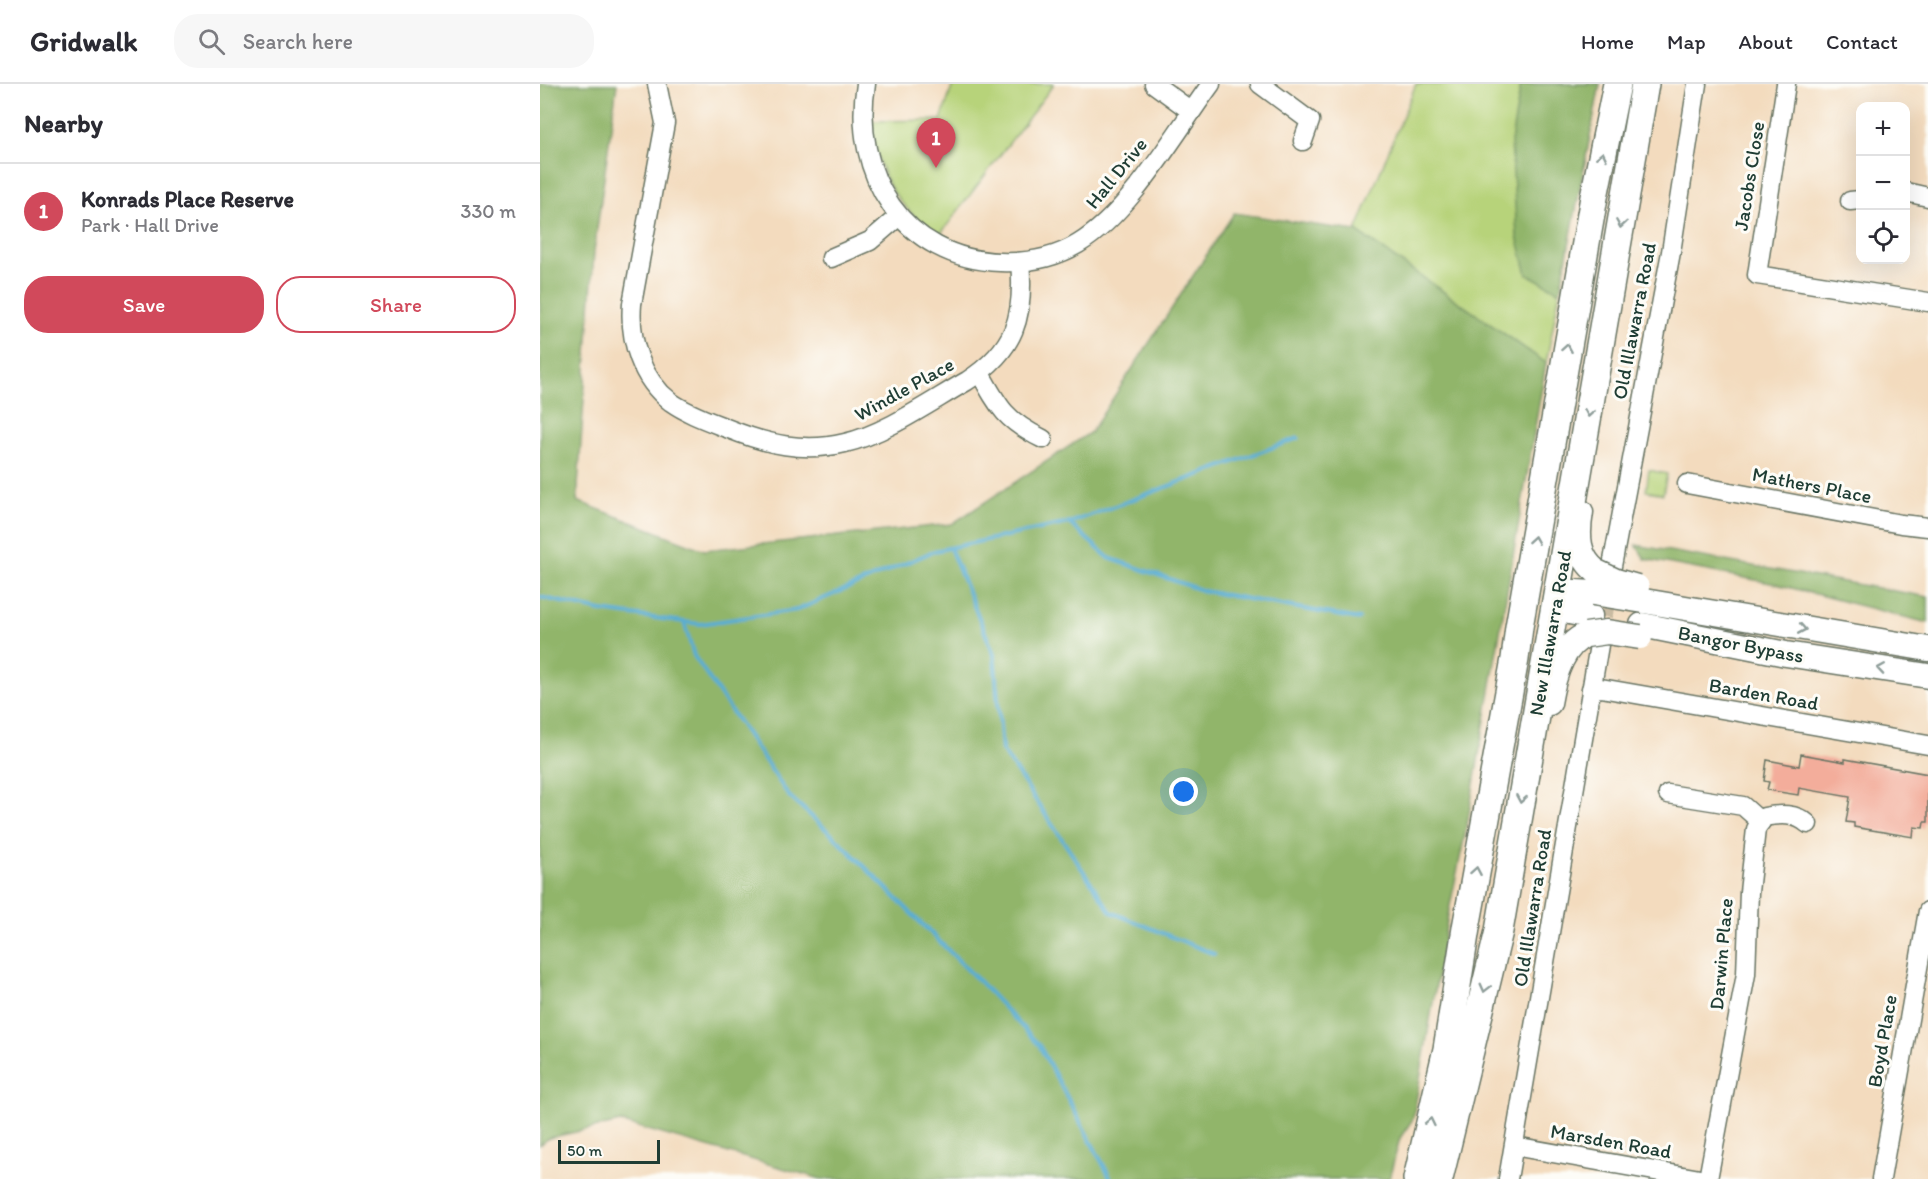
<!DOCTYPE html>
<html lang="en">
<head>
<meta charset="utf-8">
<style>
  :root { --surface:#fff; --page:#f7f7f7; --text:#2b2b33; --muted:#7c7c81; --line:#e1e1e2; --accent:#d1495b }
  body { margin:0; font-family:Itim,sans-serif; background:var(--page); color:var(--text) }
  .controls { position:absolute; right:18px; top:18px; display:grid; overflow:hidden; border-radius:12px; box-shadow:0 6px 24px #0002 }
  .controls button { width:54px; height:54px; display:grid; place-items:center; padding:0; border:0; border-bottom:2px solid var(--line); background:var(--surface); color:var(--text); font:30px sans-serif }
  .scale { position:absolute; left:18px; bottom:15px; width:102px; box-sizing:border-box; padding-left:6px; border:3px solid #1f3d34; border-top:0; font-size:16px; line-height:21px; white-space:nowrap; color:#1f3d34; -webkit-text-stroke:4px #fdfcf7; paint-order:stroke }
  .you { position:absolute; left:644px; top:708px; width:21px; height:21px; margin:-15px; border:4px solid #fff; border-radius:50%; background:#1a73e8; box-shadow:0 0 0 9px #1a73e833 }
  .badge { display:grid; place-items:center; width:39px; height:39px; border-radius:50%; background:var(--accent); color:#fff; font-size:20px; font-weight:700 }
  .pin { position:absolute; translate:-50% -50px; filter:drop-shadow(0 2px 3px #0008) }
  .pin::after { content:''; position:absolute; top:32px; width:21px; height:18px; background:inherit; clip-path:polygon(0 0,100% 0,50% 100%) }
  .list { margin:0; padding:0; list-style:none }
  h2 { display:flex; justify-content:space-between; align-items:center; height:78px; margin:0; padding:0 24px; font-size:26px }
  h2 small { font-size:20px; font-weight:400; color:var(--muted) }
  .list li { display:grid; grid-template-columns:39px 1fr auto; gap:18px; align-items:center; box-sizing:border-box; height:96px; padding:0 24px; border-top:2px solid var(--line) }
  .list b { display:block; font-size:22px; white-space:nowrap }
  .list p { margin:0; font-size:20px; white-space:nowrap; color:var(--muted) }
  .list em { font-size:20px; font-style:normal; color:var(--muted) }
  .actions { display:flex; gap:12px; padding:18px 24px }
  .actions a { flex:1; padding:14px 0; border:2px solid var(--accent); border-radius:24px; text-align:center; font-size:21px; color:var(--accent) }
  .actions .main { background:var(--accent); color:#fff }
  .icon { flex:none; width:33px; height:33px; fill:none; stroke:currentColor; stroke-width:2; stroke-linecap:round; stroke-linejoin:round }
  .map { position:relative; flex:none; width:1388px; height:1095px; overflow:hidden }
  header { display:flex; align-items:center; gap:36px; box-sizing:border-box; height:84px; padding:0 30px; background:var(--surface); border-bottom:2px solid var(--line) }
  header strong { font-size:28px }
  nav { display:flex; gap:33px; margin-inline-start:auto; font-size:21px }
  .search { width:420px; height:54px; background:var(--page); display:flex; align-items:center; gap:15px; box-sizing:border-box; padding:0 21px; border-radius:24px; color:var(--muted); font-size:22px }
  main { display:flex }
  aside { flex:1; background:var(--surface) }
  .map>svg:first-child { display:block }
</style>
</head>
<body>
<header>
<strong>Gridwalk</strong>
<div class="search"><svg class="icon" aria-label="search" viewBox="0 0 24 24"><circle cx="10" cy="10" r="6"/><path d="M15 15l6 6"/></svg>Search here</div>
<nav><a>Home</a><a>Map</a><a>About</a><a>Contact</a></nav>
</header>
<main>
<aside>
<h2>Nearby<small></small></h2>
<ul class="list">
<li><span class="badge">1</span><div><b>Konrads Place Reserve</b><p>Park · Hall Drive</p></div><em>330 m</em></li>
</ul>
<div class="actions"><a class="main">Save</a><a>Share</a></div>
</aside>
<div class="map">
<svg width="1388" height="1095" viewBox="0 0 1388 1095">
  <rect width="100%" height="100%" fill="#fdfcf7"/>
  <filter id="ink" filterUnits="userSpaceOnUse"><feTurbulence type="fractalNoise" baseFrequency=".0167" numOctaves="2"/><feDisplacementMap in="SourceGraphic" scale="12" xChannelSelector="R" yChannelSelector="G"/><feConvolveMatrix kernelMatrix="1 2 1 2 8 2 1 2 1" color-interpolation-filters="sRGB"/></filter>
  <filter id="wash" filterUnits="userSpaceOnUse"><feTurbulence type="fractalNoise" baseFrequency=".008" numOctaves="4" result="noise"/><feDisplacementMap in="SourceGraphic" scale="24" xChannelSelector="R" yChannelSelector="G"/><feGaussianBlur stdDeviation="1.35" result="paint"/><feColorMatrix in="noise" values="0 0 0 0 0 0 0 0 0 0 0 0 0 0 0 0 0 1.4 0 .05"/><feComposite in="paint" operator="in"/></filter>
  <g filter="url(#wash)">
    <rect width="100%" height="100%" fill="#f3dbbe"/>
    <g fill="#b7d37a" stroke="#6b8857" stroke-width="1.5">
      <path d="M413,0H514L399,152C355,121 336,91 332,37L401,36Z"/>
      <polygon points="876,0 1060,0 1006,279 816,147"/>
      <polygon points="1109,386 1127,390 1123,410 1106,407"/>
    </g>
    <g fill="#91b56a" stroke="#58794f" stroke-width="1.5">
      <polygon points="0,0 77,0 54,167 37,417 164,466 412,440 551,348 694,129 816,147 1006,279 927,741 908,831 873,1035 860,1054 849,1095 281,1095 80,1038 9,1054 0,1061"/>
      <polygon points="981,0 1060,0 1020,208 987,190 977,152 971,57"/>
      <polygon points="1096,461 1388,513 1388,539 1236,500 1105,475"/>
    </g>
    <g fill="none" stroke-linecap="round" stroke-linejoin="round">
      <g stroke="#58add4" stroke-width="4">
        <polyline points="529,439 569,474 664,507 819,535"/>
        <polyline points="410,464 454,570 462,666 571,828 674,870"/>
        <polyline points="0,513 61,527 160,540 257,526 394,467 529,439 758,354"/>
        <polyline points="144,538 154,572 249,712 300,758 438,896 499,961 571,1095"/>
      </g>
    </g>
    <g id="blocks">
      <polygon fill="#f3ad9b" points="1261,670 1305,678 1305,675 1388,690 1388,738 1384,738 1383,744 1374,743 1373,753 1314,743 1314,739 1306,738 1310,713 1259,704 1258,711 1227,706 1229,698 1224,697 1227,676 1259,682"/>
    </g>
  </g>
  <g filter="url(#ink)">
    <use href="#blocks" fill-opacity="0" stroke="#697464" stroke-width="1.5"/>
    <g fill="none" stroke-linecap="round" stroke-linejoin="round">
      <polyline stroke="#c9bba2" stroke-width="18" stroke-dasharray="18 9" stroke-linecap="butt" points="1059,559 1069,500"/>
      <g stroke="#697464" stroke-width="21">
        <g id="minor">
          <path d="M117,0L125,39L92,220C89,256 101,295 131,318C148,330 169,337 189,345C226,360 264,369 305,359C345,350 390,318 427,297C475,266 485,233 480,178"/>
          <path d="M326,0C311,90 364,175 460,178C487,179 515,174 538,160C590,129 635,49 671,0"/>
          <polyline points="614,0 651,27"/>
          <polyline points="720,0 770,37 763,57"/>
          <polyline points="1246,0 1217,191 1388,218"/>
          <polyline points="1366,108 1388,113"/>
          <polyline points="1310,117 1320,116"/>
          <polyline points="291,174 330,157 359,132"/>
          <path d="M440,289C459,324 466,337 503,355"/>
          <polyline points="1147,400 1361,440 1388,443"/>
          <polyline points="1072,482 1131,168 1157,0"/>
          <polyline points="1051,605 1061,604 1388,661"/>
          <polyline points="1128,710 1203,722 1221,738"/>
          <polyline points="974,1062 1160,1095"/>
          <polyline points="968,1095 1059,561"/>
          <path d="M1168,1095L1206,890L1209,808L1216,745L1224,733C1240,730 1256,729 1268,740"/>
          <polyline points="1341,1095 1388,827"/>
        </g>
      </g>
      <g stroke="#697464" stroke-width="27">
        <g id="major">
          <path d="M1041,428C1037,451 1037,473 1057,488"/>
          <polyline points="1016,510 1035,508 1053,509"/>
          <polyline points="1104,517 1388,565"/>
          <polyline points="1014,525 1050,532"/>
          <polyline points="1102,541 1246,570 1388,592"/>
          <path d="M1009,619C1013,595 1021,561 1046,551"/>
        </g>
      </g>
      <g stroke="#697464" stroke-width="30">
        <g id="highway">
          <polyline points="877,1095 907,965 926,844 975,575 979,543 1054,113 1077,0"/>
          <polyline points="899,1095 959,847 1105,0"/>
        </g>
      </g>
      <use href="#minor" stroke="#fff" stroke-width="18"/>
      <use href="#major" stroke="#fff" stroke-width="24"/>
      <use href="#highway" stroke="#fff" stroke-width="27"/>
      <g stroke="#697464" stroke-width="27" stroke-linecap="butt">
        <g id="major-bridge">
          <polyline points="1057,488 1076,497 1097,503"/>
          <polyline points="1053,509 1104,517"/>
          <polyline points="1046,551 1067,548 1100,553"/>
        </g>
      </g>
      <use href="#major-bridge" stroke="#fff" stroke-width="24"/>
    </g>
    <defs><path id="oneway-chevron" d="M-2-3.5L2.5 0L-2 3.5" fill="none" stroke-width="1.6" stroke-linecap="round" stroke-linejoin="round" transform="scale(1.5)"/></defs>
    <g stroke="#8f9e9a">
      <use href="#oneway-chevron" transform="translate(1062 72) rotate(-78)"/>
      <use href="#oneway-chevron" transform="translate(1081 140) rotate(99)"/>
      <use href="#oneway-chevron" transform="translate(1027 264) rotate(-80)"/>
      <use href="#oneway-chevron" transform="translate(1049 329) rotate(100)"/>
      <use href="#oneway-chevron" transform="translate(994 456) rotate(-81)"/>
      <use href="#oneway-chevron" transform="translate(1262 545) rotate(10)"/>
      <use href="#oneway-chevron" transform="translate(1341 585) rotate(-171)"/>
      <use href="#oneway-chevron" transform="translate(981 715) rotate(100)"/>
      <use href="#oneway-chevron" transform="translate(936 787) rotate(-80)"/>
      <use href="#oneway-chevron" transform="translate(945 904) rotate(104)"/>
      <use href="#oneway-chevron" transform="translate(890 1038) rotate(-78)"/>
    </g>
  </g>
  <g text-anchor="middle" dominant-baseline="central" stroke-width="6" stroke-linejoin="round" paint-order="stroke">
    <g font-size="20" fill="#1f3d34" stroke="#fdfcf7">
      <text transform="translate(576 89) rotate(-51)">Hall Drive</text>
      <text transform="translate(1209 92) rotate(-81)">Jacobs Close</text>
      <text transform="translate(1094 237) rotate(-79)">Old Illawarra Road</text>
      <text transform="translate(364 305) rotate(-29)">Windle Place</text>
      <text transform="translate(1272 401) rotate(11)">Mathers Place</text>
      <text transform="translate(1010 549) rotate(-80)">New Illawarra Road</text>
      <text transform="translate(1201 560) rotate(11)">Bangor Bypass</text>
      <text transform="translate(1224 610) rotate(10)">Barden Road</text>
      <text transform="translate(992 824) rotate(-81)">Old Illawarra Road</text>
      <text transform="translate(1181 870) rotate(-85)">Darwin Place</text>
      <text transform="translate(1342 957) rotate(-80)">Boyd Place</text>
      <text transform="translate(1071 1057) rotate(10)">Marsden Road</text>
    </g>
  </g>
</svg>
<div class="controls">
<button>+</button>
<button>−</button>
<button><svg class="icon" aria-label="locate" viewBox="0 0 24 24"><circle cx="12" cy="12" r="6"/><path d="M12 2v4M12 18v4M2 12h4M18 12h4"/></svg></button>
</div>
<div class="scale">50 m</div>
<div class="you"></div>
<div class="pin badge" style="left:396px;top:84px">1</div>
</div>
</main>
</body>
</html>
